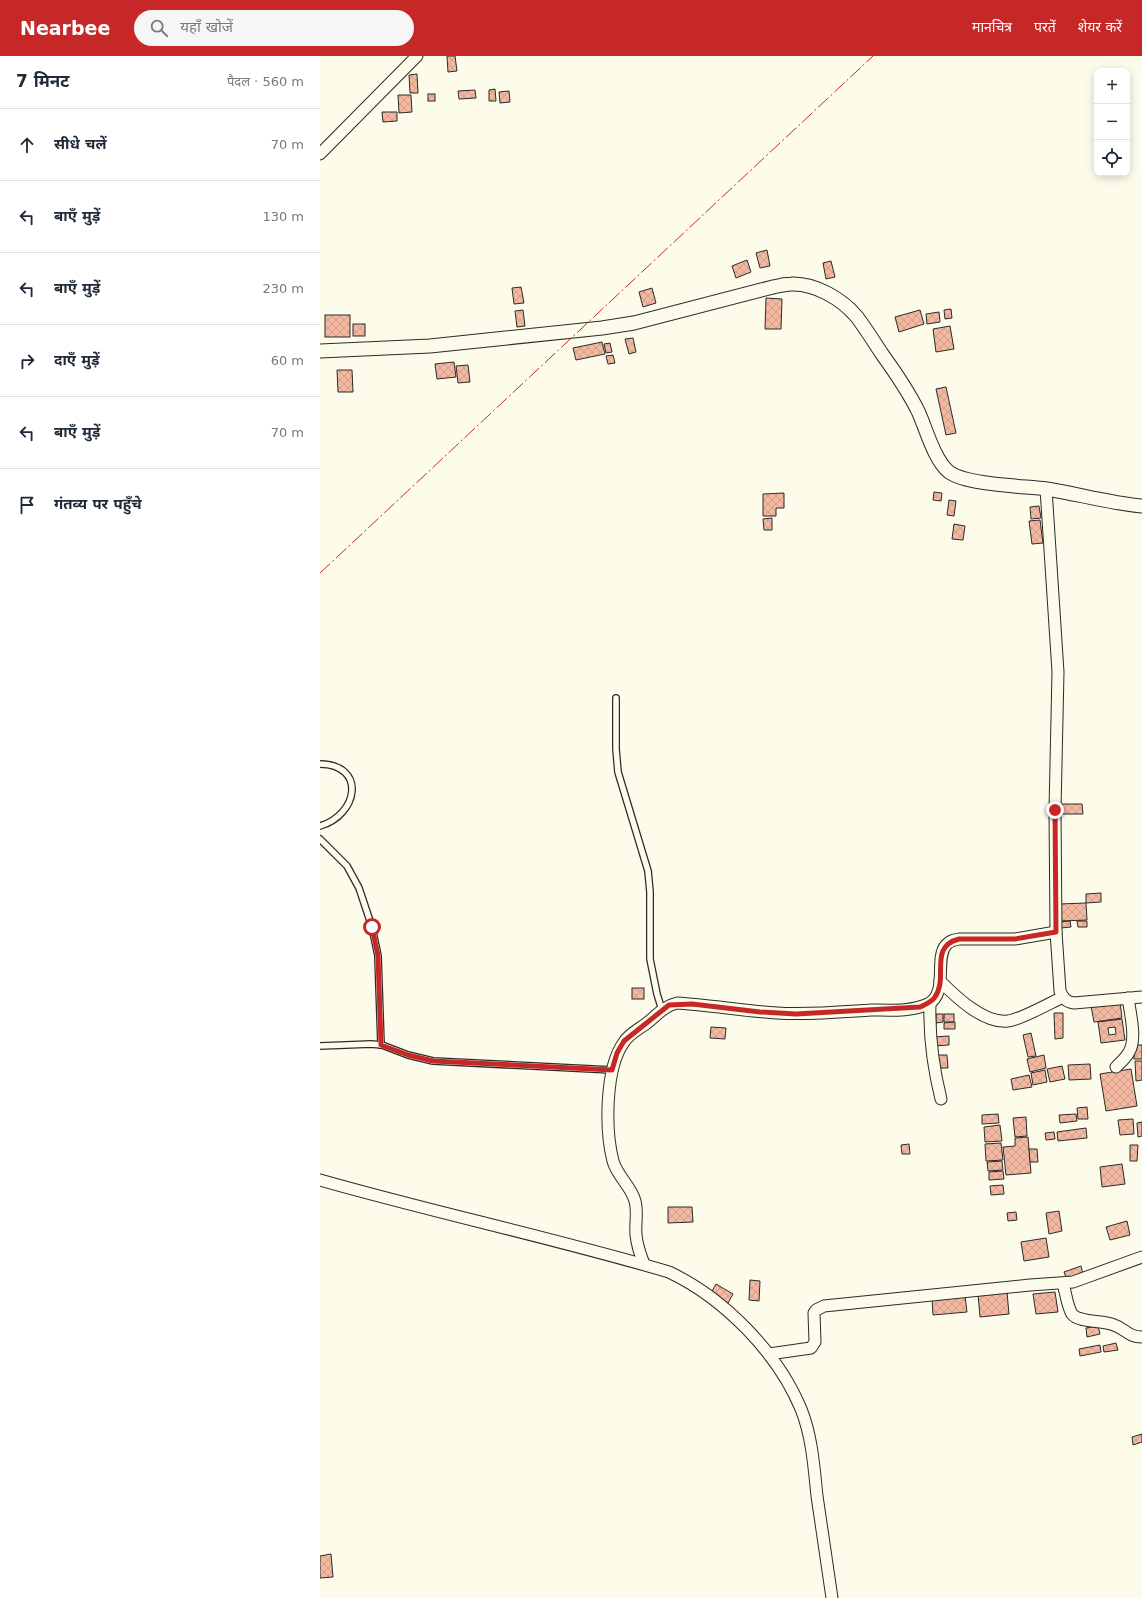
<!DOCTYPE html>
<html lang="hi">
<head>
<meta charset="utf-8">
<style>
  :root { --surface:#fff; --page:#f6f6f7; --text:#1f2937; --muted:#747a83; --line:#e0e1e3; --accent:#c62828 }
  body { margin:0; font-family:"DejaVu Sans","Noto Sans Devanagari",sans-serif; background:var(--page); color:var(--text) }
  .controls { position:absolute; right:12px; top:12px; display:grid; overflow:hidden; border-radius:8px; box-shadow:0 2px 10px #0003 }
  .controls button { width:36px; height:36px; display:grid; place-items:center; padding:0; border:0; border-bottom:1px solid var(--line); background:var(--surface); color:var(--text); font:20px sans-serif }
  .stop { position:absolute; width:12px; height:12px; margin:-9px; border:3px solid #c62828; border-radius:50%; background:#fff }
  .stop.end { background:#c62828; border-color:#fff; box-shadow:0 1px 4px #0008 }
  .list { margin:0; padding:0; list-style:none }
  h2 { display:flex; justify-content:space-between; align-items:center; height:52px; margin:0; padding:0 16px; font-size:17px }
  h2 small { font-size:13px; font-weight:400; color:var(--muted) }
  .list li { display:grid; grid-template-columns:26px 1fr auto; gap:12px; align-items:center; box-sizing:border-box; height:72px; padding:0 16px; border-top:1px solid var(--line) }
  .list b { display:block; font-size:15px; white-space:nowrap }
  .list em { font-size:13px; font-style:normal; color:var(--muted) }
  .icon { flex:none; width:22px; height:22px; fill:none; stroke:currentColor; stroke-width:2; stroke-linecap:round; stroke-linejoin:round }
  .map { position:relative; flex:none; width:822px; height:1542px; overflow:hidden }
  header { display:flex; align-items:center; gap:24px; box-sizing:border-box; height:56px; padding:0 20px; background:var(--accent); color:#fff }
  header strong { font-size:19px }
  nav { display:flex; gap:22px; margin-inline-start:auto; font-size:14px }
  .search { width:280px; height:36px; background:var(--page); display:flex; align-items:center; gap:10px; box-sizing:border-box; padding:0 14px; border-radius:22px; color:var(--muted); font-size:15px }
  main { display:flex }
  aside { flex:1; background:var(--surface) }
  .map>svg:first-child { display:block }
</style>
</head>
<body>
<header>
<strong>Nearbee</strong>
<div class="search"><svg class="icon" aria-label="search" viewBox="0 0 24 24"><circle cx="10" cy="10" r="6"/><path d="M15 15l6 6"/></svg>यहाँ खोजें</div>
<nav><a>मानचित्र</a><a>परतें</a><a>शेयर करें</a></nav>
</header>
<main>
<aside>
<h2>7 मिनट<small>पैदल · 560 m</small></h2>
<ul class="list">
<li><svg class="icon" aria-label="ahead" viewBox="0 0 24 24"><path d="M12 20V5M6 11l6-6 6 6"/></svg><div><b>सीधे चलें</b></div><em>70 m</em></li>
<li><svg class="icon" aria-label="left" viewBox="0 0 24 24"><path d="M17 20v-9H6M10 6l-5 5 5 5"/></svg><div><b>बाएँ मुड़ें</b></div><em>130 m</em></li>
<li><svg class="icon" aria-label="left" viewBox="0 0 24 24"><path d="M17 20v-9H6M10 6l-5 5 5 5"/></svg><div><b>बाएँ मुड़ें</b></div><em>230 m</em></li>
<li><svg class="icon" aria-label="right" viewBox="0 0 24 24"><path d="M7 20v-9h11M14 6l5 5-5 5"/></svg><div><b>दाएँ मुड़ें</b></div><em>60 m</em></li>
<li><svg class="icon" aria-label="left" viewBox="0 0 24 24"><path d="M17 20v-9H6M10 6l-5 5 5 5"/></svg><div><b>बाएँ मुड़ें</b></div><em>70 m</em></li>
<li><svg class="icon" aria-label="arrive" viewBox="0 0 24 24"><path d="M6 21V4h12l-3 4 3 4H6"/></svg><div><b>गंतव्य पर पहुँचे</b></div></li>
</ul>
</aside>
<div class="map">
<svg width="822" height="1542" viewBox="0 0 822 1542">
  <defs>
    <pattern id="building-cross-hatch" width="8" height="8" patternUnits="userSpaceOnUse"><rect width="8" height="8" fill="#f2b8a0"/><path d="M0 0l8 8M0 8l8-8" fill="none" stroke="#d09e8a"/></pattern>
  </defs>
  <rect width="100%" height="100%" fill="#fdfbea"/>
  <g fill="url(#building-cross-hatch)" stroke="#2b2b2b" fill-rule="evenodd">
    <polygon points="127,0 135,0 137,15 128,16"/>
    <polygon points="97,18 98,37 90,37 89,19"/>
    <polygon points="175,33 176,45 169,45 169,34"/>
    <polygon points="155,34 156,42 139,43 138,35"/>
    <polygon points="189,35 190,46 180,47 179,36"/>
    <rect x="108" y="38" width="7" height="7"/>
    <polygon points="78,39 91,39 92,56 79,57"/>
    <polygon points="62,56 77,56 77,65 63,66"/>
    <polygon points="447,194 450,210 440,212 436,197"/>
    <polygon points="427,204 431,216 416,222 412,210"/>
    <polygon points="511,205 515,221 506,223 503,207"/>
    <polygon points="201,231 204,247 194,248 192,232"/>
    <polygon points="332,232 336,247 323,251 319,236"/>
    <polygon points="446,242 462,243 461,273 445,273"/>
    <polygon points="631,253 632,262 625,263 624,254"/>
    <polygon points="203,254 205,270 197,271 195,255"/>
    <polygon points="600,254 604,268 579,276 575,261"/>
    <polygon points="619,256 620,266 607,268 606,258"/>
    <rect x="5" y="259" width="25" height="22"/>
    <rect x="33" y="268" width="12" height="12"/>
    <polygon points="630,270 634,293 616,296 613,273"/>
    <polygon points="313,282 316,296 309,298 305,283"/>
    <polygon points="282,286 285,298 256,304 253,292"/>
    <polygon points="290,287 292,296 286,297 284,288"/>
    <polygon points="293,299 295,307 288,308 286,300"/>
    <polygon points="134,306 136,321 117,323 115,308"/>
    <polygon points="148,309 150,326 138,327 136,310"/>
    <polygon points="17,314 32,314 33,336 18,336"/>
    <polygon points="626,331 636,377 626,379 616,333"/>
    <polygon points="614,436 622,437 621,445 613,444"/>
    <polygon points="464,437 464,452 456,452 456,460 443,460 443,438"/>
    <polygon points="629,444 636,445 634,460 627,459"/>
    <polygon points="719,450 721,462 711,463 710,451"/>
    <polygon points="452,462 452,474 444,474 443,463"/>
    <polygon points="720,464 723,487 712,488 709,465"/>
    <polygon points="634,468 645,470 643,484 632,483"/>
    <polygon points="742,748 762,748 763,758 742,758"/>
    <polygon points="781,837 781,846 766,847 766,838"/>
    <polygon points="766,847 767,864 740,865 739,848"/>
    <polygon points="750,865 751,871 741,872 740,866"/>
    <polygon points="757,865 767,865 767,871 758,871"/>
    <rect x="312" y="932" width="12" height="11"/>
    <polygon points="800,946 802,962 774,966 771,950"/>
    <polygon points="734,957 743,957 743,982 735,983"/>
    <polygon points="616,958 623,958 623,966 616,967"/>
    <rect x="624" y="958" width="10" height="8"/>
    <path d="M802,963L805,984L781,987L778,966ZM795,971L796,978L789,979L788,972Z"/>
    <polygon points="635,966 635,973 624,973 624,967"/>
    <polygon points="391,971 406,972 405,983 390,982"/>
    <polygon points="711,977 716,1000 708,1001 703,979"/>
    <polygon points="629,980 629,989 613,990 613,981"/>
    <rect x="814" y="989" width="8" height="14"/>
    <polygon points="615,999 627,999 628,1012 615,1012"/>
    <polygon points="724,999 726,1012 710,1016 707,1003"/>
    <polygon points="815,1005 822,1005 822,1024 816,1025"/>
    <polygon points="770,1008 771,1023 749,1024 748,1009"/>
    <polygon points="742,1010 745,1023 730,1026 727,1013"/>
    <polygon points="811,1013 817,1050 786,1055 780,1018"/>
    <polygon points="725,1014 727,1026 713,1029 711,1017"/>
    <polygon points="709,1019 712,1031 693,1034 691,1023"/>
    <polygon points="767,1051 768,1063 758,1063 757,1052"/>
    <polygon points="678,1058 679,1067 662,1068 662,1059"/>
    <polygon points="756,1058 757,1065 740,1067 739,1059"/>
    <polygon points="706,1061 707,1080 695,1081 693,1062"/>
    <polygon points="813,1063 814,1078 800,1079 798,1064"/>
    <polygon points="822,1066 822,1080 818,1081 817,1067"/>
    <polygon points="680,1069 682,1085 665,1086 664,1071"/>
    <polygon points="766,1072 767,1082 738,1085 737,1076"/>
    <polygon points="734,1076 735,1083 726,1084 725,1077"/>
    <polygon points="708,1081 711,1117 686,1119 683,1091 695,1090 695,1082"/>
    <polygon points="681,1087 683,1104 666,1105 665,1088"/>
    <polygon points="589,1088 590,1098 582,1098 581,1089"/>
    <polygon points="810,1089 818,1089 817,1105 810,1105"/>
    <polygon points="709,1093 717,1093 718,1106 710,1106"/>
    <polygon points="682,1105 683,1114 668,1115 667,1106"/>
    <polygon points="802,1108 805,1128 782,1131 780,1111"/>
    <polygon points="683,1115 684,1123 669,1124 669,1116"/>
    <polygon points="683,1129 684,1138 671,1139 670,1130"/>
    <polygon points="348,1151 372,1151 373,1166 348,1167"/>
    <polygon points="739,1155 742,1175 729,1178 726,1157"/>
    <polygon points="696,1156 697,1164 688,1165 687,1157"/>
    <polygon points="807,1165 810,1179 790,1184 786,1171"/>
    <polygon points="726,1182 729,1201 704,1205 701,1186"/>
    <polygon points="761,1210 763,1218 747,1224 744,1216"/>
    <polygon points="430,1224 440,1225 439,1245 429,1244"/>
    <polygon points="396,1228 413,1238 408,1247 391,1237"/>
    <polygon points="687,1236 689,1258 660,1261 658,1238"/>
    <polygon points="735,1236 738,1256 716,1258 713,1238"/>
    <polygon points="645,1240 647,1256 613,1259 612,1243"/>
    <polygon points="778,1270 780,1278 767,1281 766,1272"/>
    <polygon points="796,1287 798,1294 784,1296 783,1290"/>
    <polygon points="780,1289 781,1296 760,1300 759,1293"/>
    <polygon points="822,1378 822,1386 813,1389 812,1381"/>
    <polygon points="11,1498 13,1521 0,1522 0,1500"/>
  </g>
  <g fill="none" stroke-linecap="round" stroke-linejoin="round">
    <g stroke="#2b2b2b" stroke-width="8">
      <g id="service">
        <polyline points="296,642 296,693 298,716 328,815 330,836 330,903 337,938 342,954"/>
        <path d="M0,708C47,709 38,759 0,770"/>
        <polyline points="0,783 27,810 39,832 52,871 58,900 61,989"/>
        <polyline points="0,990 51,988 62,989 88,999 113,1005 292,1014"/>
      </g>
    </g>
    <g stroke="#2b2b2b" stroke-width="13">
      <g id="minor">
        <polyline points="0,98 97,0"/>
        <path d="M726,433L738,616L735,754L736,876L740,935C743,942 746,946 754,947L822,941"/>
        <path d="M620,925C636,941 664,968 688,965C700,964 730,947 743,941"/>
        <path d="M610,947C609,980 613,1011 621,1043"/>
        <path d="M796,1011C801,1006 806,1002 809,996C817,984 810,956 808,942"/>
        <path d="M0,1124C116,1157 234,1182 349,1216C404,1242 458,1297 481,1353C492,1380 494,1411 497,1440C502,1474 507,1508 512,1542"/>
        <path d="M324,1208C320,1198 317,1189 316,1179C315,1168 318,1156 315,1145C311,1130 297,1120 293,1105C285,1074 285,1012 304,986C309,978 319,973 327,967C337,959 344,950 357,947C391,949 423,955 457,957C488,959 520,956 551,954C569,954 591,956 608,948C629,937 614,903 626,889C629,885 634,884 639,883H695L736,876"/>
        <path d="M743,1228C746,1237 747,1250 752,1258C759,1267 783,1264 794,1269C806,1273 808,1281 822,1281"/>
        <polyline points="449,1298 491,1292 495,1286 494,1257 496,1254 504,1250 710,1229 753,1226 822,1201"/>
      </g>
    </g>
    <g stroke="#2b2b2b" stroke-width="15">
      <path id="tertiary" d="M0,295L110,290L282,272L314,267L453,231C459,230 465,228 471,228C495,227 522,243 537,261C546,273 554,286 562,298C575,316 588,335 598,355C606,372 614,404 629,416C647,429 703,430 727,433C758,438 790,447 822,450"/>
    </g>
    <use href="#service" stroke="#fdfbea" stroke-width="5.5"/>
    <use href="#minor" stroke="#fdfbea" stroke-width="11"/>
    <use href="#tertiary" stroke="#fdfbea" stroke-width="13"/>
    <polyline stroke="#c62828" stroke-width="1" stroke-dasharray="14 3 2 3" stroke-linecap="butt" points="0,517 553,0"/>
  </g>
  <g fill="none" stroke-linecap="round" stroke-linejoin="round">
    <path stroke="#c62828" stroke-width="5" d="M52,871L58,900L61,989L88,999L113,1005L292,1014L297,997L304,985L349,949L372,948L440,956L476,958L600,951C606,948 612,946 615,941C629,921 608,891 639,883H695L736,876L735,754"/>
  </g>
</svg>
<div class="controls">
<button>+</button>
<button>−</button>
<button><svg class="icon" aria-label="locate" viewBox="0 0 24 24"><circle cx="12" cy="12" r="6"/><path d="M12 2v4M12 18v4M2 12h4M18 12h4"/></svg></button>
</div>
<div class="stop" style="left:52px;top:871px"></div>
<div class="stop end" style="left:735px;top:754px"></div>
</div>
</main>
</body>
</html>
